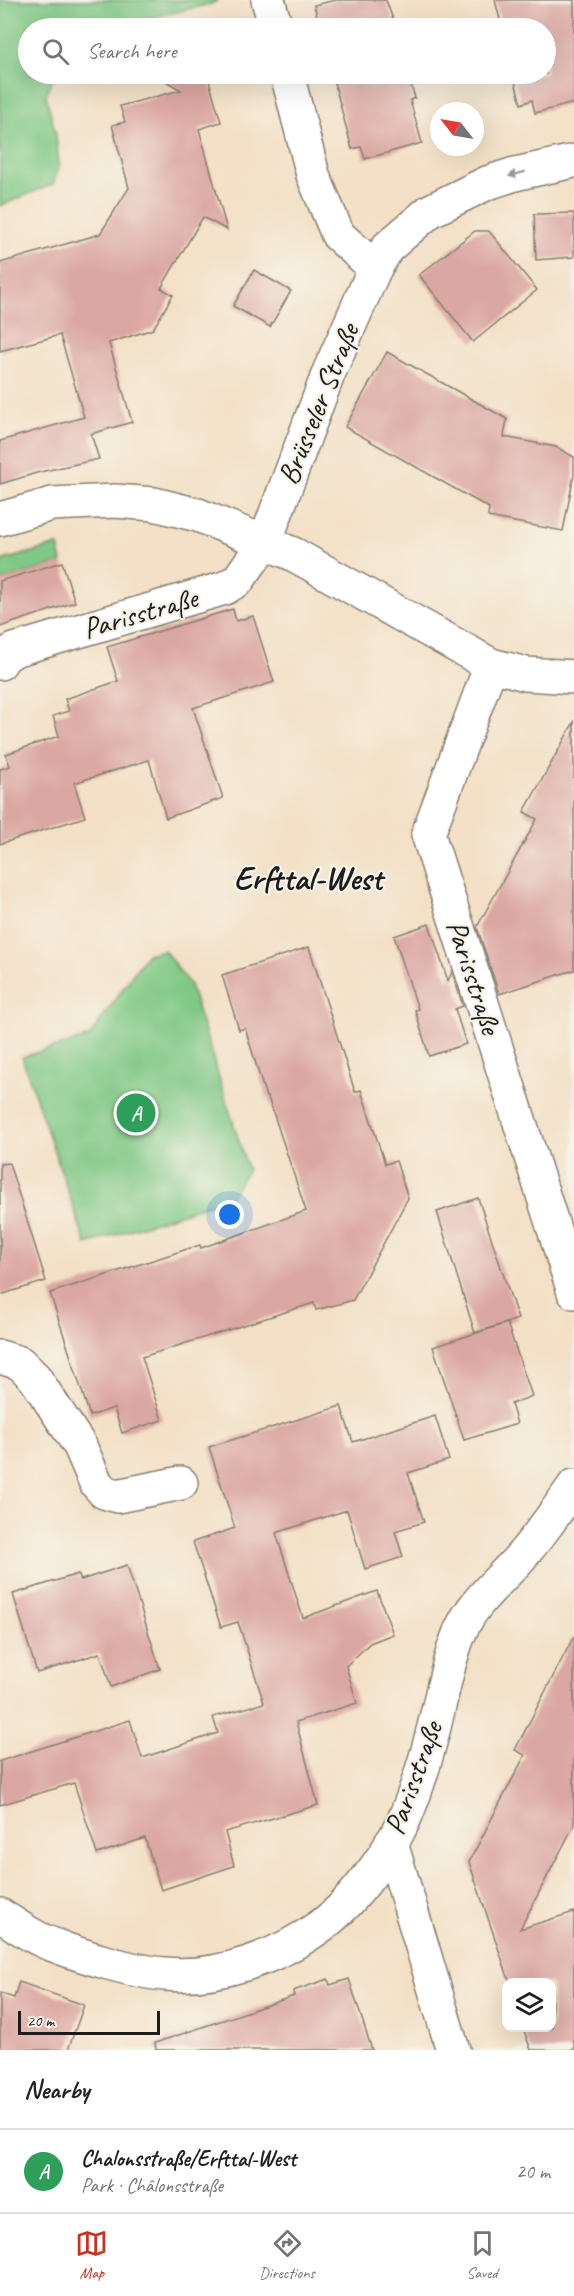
<!DOCTYPE html>
<html lang="en">
<head>
<meta charset="utf-8">
<style>
  :root { --surface:#fff; --page:#f2f2f2; --text:#202124; --muted:#757577; --line:#e0e0e0; --accent:#c8321e }
  body { margin:0; font-family:Caveat,sans-serif; background:var(--page); color:var(--text) }
  .controls { position:absolute; right:18px; bottom:18px; display:grid; overflow:hidden; border-radius:12px; box-shadow:0 6px 24px #0002 }
  .controls button { width:54px; height:54px; display:grid; place-items:center; padding:0; border:0; border-bottom:2px solid var(--line); background:var(--surface); color:var(--text); font:30px sans-serif }
  .compass { position:absolute; left:430px; top:102px; width:54px; height:54px; border-radius:50%; background:var(--surface); box-shadow:0 6px 24px #0002; rotate:301deg }
  .scale { position:absolute; left:18px; bottom:15px; width:142px; box-sizing:border-box; padding-left:6px; border:3px solid #1c1c1c; border-top:0; font-size:16px; line-height:21px; white-space:nowrap; color:#1c1c1c; -webkit-text-stroke:4px #f7f3e8; paint-order:stroke }
  .you { position:absolute; left:230px; top:1215px; width:21px; height:21px; margin:-15px; border:4px solid #fff; border-radius:50%; background:#1a73e8; box-shadow:0 0 0 9px #1a73e833 }
  .badge { display:grid; place-items:center; width:39px; height:39px; border-radius:50%; background:var(--accent); color:#fff; font-size:20px; font-weight:700 }
  .pin { position:absolute; translate:-50% -50%; border:3px solid #fff; box-shadow:0 2px 6px #0006 }
  .list { margin:0; padding:0; list-style:none }
  h2 { display:flex; justify-content:space-between; align-items:center; height:78px; margin:0; padding:0 24px; font-size:26px }
  h2 small { font-size:20px; font-weight:400; color:var(--muted) }
  .list li { display:grid; grid-template-columns:39px 1fr auto; gap:18px; align-items:center; box-sizing:border-box; height:84px; padding:0 24px; border-top:2px solid var(--line) }
  .list b { display:block; font-size:22px; white-space:nowrap }
  .list p { margin:0; font-size:20px; white-space:nowrap; color:var(--muted) }
  .list em { font-size:20px; font-style:normal; color:var(--muted) }
  .icon { flex:none; width:33px; height:33px; fill:none; stroke:currentColor; stroke-width:2; stroke-linecap:round; stroke-linejoin:round }
  .map { position:relative; flex:none; width:574px; height:2050px; overflow:hidden }
  .search { position:absolute; background:var(--surface); box-shadow:0 6px 24px #0002; left:18px; right:18px; top:18px; height:66px; display:flex; align-items:center; gap:15px; box-sizing:border-box; padding:0 21px; border-radius:33px; color:var(--muted); font-size:22px }
  .sheet { height:162px; background:var(--surface) }
  nav { display:flex; justify-content:space-around; align-items:center; box-sizing:border-box; height:84px; border-top:2px solid var(--line); background:var(--surface); font-size:16px; color:var(--muted) }
  nav a { display:grid; justify-items:center; gap:3px }
  nav .on { color:var(--accent) }
  .map>svg:first-child { display:block }
</style>
</head>
<body>
<div class="map">
<svg width="574" height="2050" viewBox="0 0 574 2050">
  <rect width="100%" height="100%" fill="#f7f3e8"/>
  <filter id="ink" filterUnits="userSpaceOnUse"><feTurbulence type="fractalNoise" baseFrequency=".0167" numOctaves="2"/><feDisplacementMap in="SourceGraphic" scale="12" xChannelSelector="R" yChannelSelector="G"/><feConvolveMatrix kernelMatrix="1 2 1 2 8 2 1 2 1" color-interpolation-filters="sRGB"/></filter>
  <filter id="wash" filterUnits="userSpaceOnUse"><feTurbulence type="fractalNoise" baseFrequency=".008" numOctaves="4" result="noise"/><feDisplacementMap in="SourceGraphic" scale="24" xChannelSelector="R" yChannelSelector="G"/><feGaussianBlur stdDeviation="1.35" result="paint"/><feColorMatrix in="noise" values="0 0 0 0 0 0 0 0 0 0 0 0 0 0 0 0 0 1.4 0 .05"/><feComposite in="paint" operator="in"/></filter>
  <g filter="url(#wash)">
    <rect width="100%" height="100%" fill="#f3e0c6"/>
    <g fill="#80c885" stroke="#4e7250" stroke-width="1.5">
      <polygon points="0,0 219,0 211,4 105,28 28,28 28,74 54,74 46,96 56,135 59,168 53,184 0,206"/>
      <polygon points="58,545 62,562 0,581 0,561"/>
      <polygon points="164,950 190,985 248,1170 229,1198 86,1244 22,1057 89,1037 147,954"/>
    </g>
    <g id="blocks">
      <g fill="#dba7a2">
        <polygon points="336,0 386,0 396,28 320,28 314,5"/>
        <polygon points="495,0 574,0 574,103 535,113 532,100 521,104 513,74 546,74 546,28 502,28"/>
        <polygon points="154,74 207,74 221,122 199,129 227,230 203,217 161,288 173,295 153,329 109,343 132,422 91,434 99,459 40,472 0,484 0,441 84,417 60,335 0,351 0,263 100,234 129,188 112,125 125,122 120,106 181,90"/>
        <polygon points="332,74 408,74 415,98 410,100 422,143 365,159 361,147 352,149"/>
        <polygon points="574,213 574,257 536,260 534,214"/>
        <polygon points="475,231 489,231 537,290 473,342 419,275"/>
        <polygon points="254,270 291,291 270,327 233,306"/>
        <polygon points="387,352 507,419 504,437 556,447 574,457 574,475 563,531 488,517 489,508 345,427"/>
        <polygon points="62,562 75,602 0,627 0,581"/>
        <polygon points="233,609 236,621 253,616 274,682 193,708 223,798 166,818 149,760 74,783 85,817 0,844 0,769 10,766 6,754 59,736 53,716 69,711 65,699 118,681 107,647"/>
        <polygon points="574,722 574,970 499,994 477,927 537,819 524,812"/>
        <polygon points="429,924 448,981 452,972 463,1006 455,1009 466,1044 429,1056 415,1010 418,1009 394,936"/>
        <polygon points="309,947 355,1092 361,1090 385,1164 396,1161 408,1198 353,1300 316,1310 314,1303 142,1357 162,1420 122,1433 114,1408 90,1416 50,1293 200,1245 201,1248 306,1211 268,1097 266,1097 245,1028 239,1030 222,975"/>
        <polygon points="9,1163 46,1281 0,1295 0,1164"/>
        <polygon points="478,1198 518,1319 475,1333 437,1212"/>
        <polygon points="507,1323 532,1396 511,1404 517,1424 464,1440 433,1347"/>
        <polygon points="341,1406 353,1442 435,1416 449,1460 408,1473 424,1522 395,1531 403,1557 365,1569 347,1510 276,1533 303,1618 377,1591 393,1634 370,1643 346,1666 357,1703 296,1722 318,1805 225,1832 234,1866 161,1890 145,1838 97,1854 74,1783 0,1805 0,1761 130,1720 142,1758 218,1733 213,1717 264,1703 238,1622 221,1627 193,1542 235,1528 209,1447"/>
        <polygon points="127,1565 160,1669 111,1687 100,1653 37,1673 13,1594 78,1574 81,1580"/>
        <polygon points="574,1636 574,1825 520,1929 574,1912 574,2050 531,2050 523,2028 552,2028 552,1983 510,1983 469,1862 525,1755 515,1750"/>
        <polygon points="328,1979 330,1985 349,1979 372,2050 156,2050 155,2043 294,1996 293,1991"/>
        <polygon points="19,1982 84,2005 68,2050 0,2050 0,1993 14,1998"/>
      </g>
    </g>
  </g>
  <g filter="url(#ink)">
    <use href="#blocks" fill-opacity="0" stroke="#887e71" stroke-width="1.5"/>
    <g fill="none" stroke-linecap="round" stroke-linejoin="round">
      <g stroke="#887e71" stroke-width="36">
        <g id="minor">
          <polyline points="268,0 276,28"/>
          <polyline points="287,74 313,175 338,235 375,268"/>
          <polyline points="0,519 52,504 115,501 154,504 198,515 293,554 491,665 526,674 574,677"/>
          <polyline points="0,663 4,657 14,650 225,588 238,580 265,542 329,372 375,268 388,247 430,211 487,183 515,174 574,161"/>
          <polyline points="491,665 428,834 574,1292"/>
          <polyline points="0,1357 20,1363 35,1378 80,1446 96,1483 104,1492 117,1496 181,1483"/>
          <polyline points="391,1843 453,2050"/>
          <path d="M0,1915C16,1925 33,1938 51,1944C81,1956 134,1972 165,1974C218,1979 279,1957 322,1925C354,1902 394,1847 408,1810C422,1776 431,1741 439,1706C445,1681 450,1655 460,1632C472,1603 496,1584 517,1561C538,1538 556,1512 574,1486"/>
        </g>
      </g>
      <use href="#minor" stroke="#fff" stroke-width="33"/>
    </g>
    <defs><path id="oneway-solid" d="M-6-.8H1V-3.2L6.5 0L1 3.2V.8H-6Z" transform="scale(1.5)"/></defs>
    <use fill="#999" href="#oneway-solid" transform="translate(517 174) rotate(165)"/>
  </g>
  <g text-anchor="middle" dominant-baseline="central" stroke-width="4.5" stroke-linejoin="round" paint-order="stroke">
    <g font-size="30" fill="#1c1c1c" stroke="#f7f3e8">
      <text transform="translate(318 404) rotate(-68)">Brüsseler Straße</text>
      <text transform="translate(140 613) rotate(-16)">Parisstraße</text>
      <text transform="translate(474 977) rotate(72)">Parisstraße</text>
      <text transform="translate(413 1778) rotate(-70)">Parisstraße</text>
    </g>
    <g font-size="33" font-weight="bold" fill="#1c1c1c" stroke="#f7f3e8">
      <text x="308" y="878">Erfttal-West</text>
    </g>
  </g>
</svg>
<div class="controls">
<button><svg class="icon" aria-label="layers" viewBox="0 0 24 24"><path d="M12 4l9 5-9 5-9-5zM3 14l9 5 9-5"/></svg></button>
</div>
<svg class="compass" viewBox="-18 -18 36 36"><path d="M0-13l5 13h-10z" fill="#e53935"/><path d="M0 13l5-13h-10z" fill="#757577"/></svg>
<div class="scale">20 m</div>
<div class="you"></div>
<div class="pin badge" style="left:136px;top:1113px;background:#2e9e5b">A</div>
<div class="search"><svg class="icon" aria-label="search" viewBox="0 0 24 24"><circle cx="10" cy="10" r="6"/><path d="M15 15l6 6"/></svg>Search here</div>
</div>
<section class="sheet">
<h2>Nearby<small></small></h2>
<ul class="list">
<li><span class="badge" style="background:#2e9e5b">A</span><div><b>Chalonsstraße/Erfttal-West</b><p>Park · Châlonsstraße</p></div><em>20 m</em></li>
</ul>
</section>
<nav>
<a class="on"><svg class="icon" aria-label="map" viewBox="0 0 24 24"><path d="M3 6l6-2 6 2 6-2v14l-6 2-6-2-6 2zM9 4v14M15 6v14"/></svg>Map</a>
<a><svg class="icon" aria-label="directions" viewBox="0 0 24 24"><path d="M12 3l9 9-9 9-9-9zM9 14v-3h6M13 9l2 2-2 2"/></svg>Directions</a>
<a><svg class="icon" aria-label="saved" viewBox="0 0 24 24"><path d="M7 4h10v16l-5-4-5 4z"/></svg>Saved</a>
</nav>
</body>
</html>
